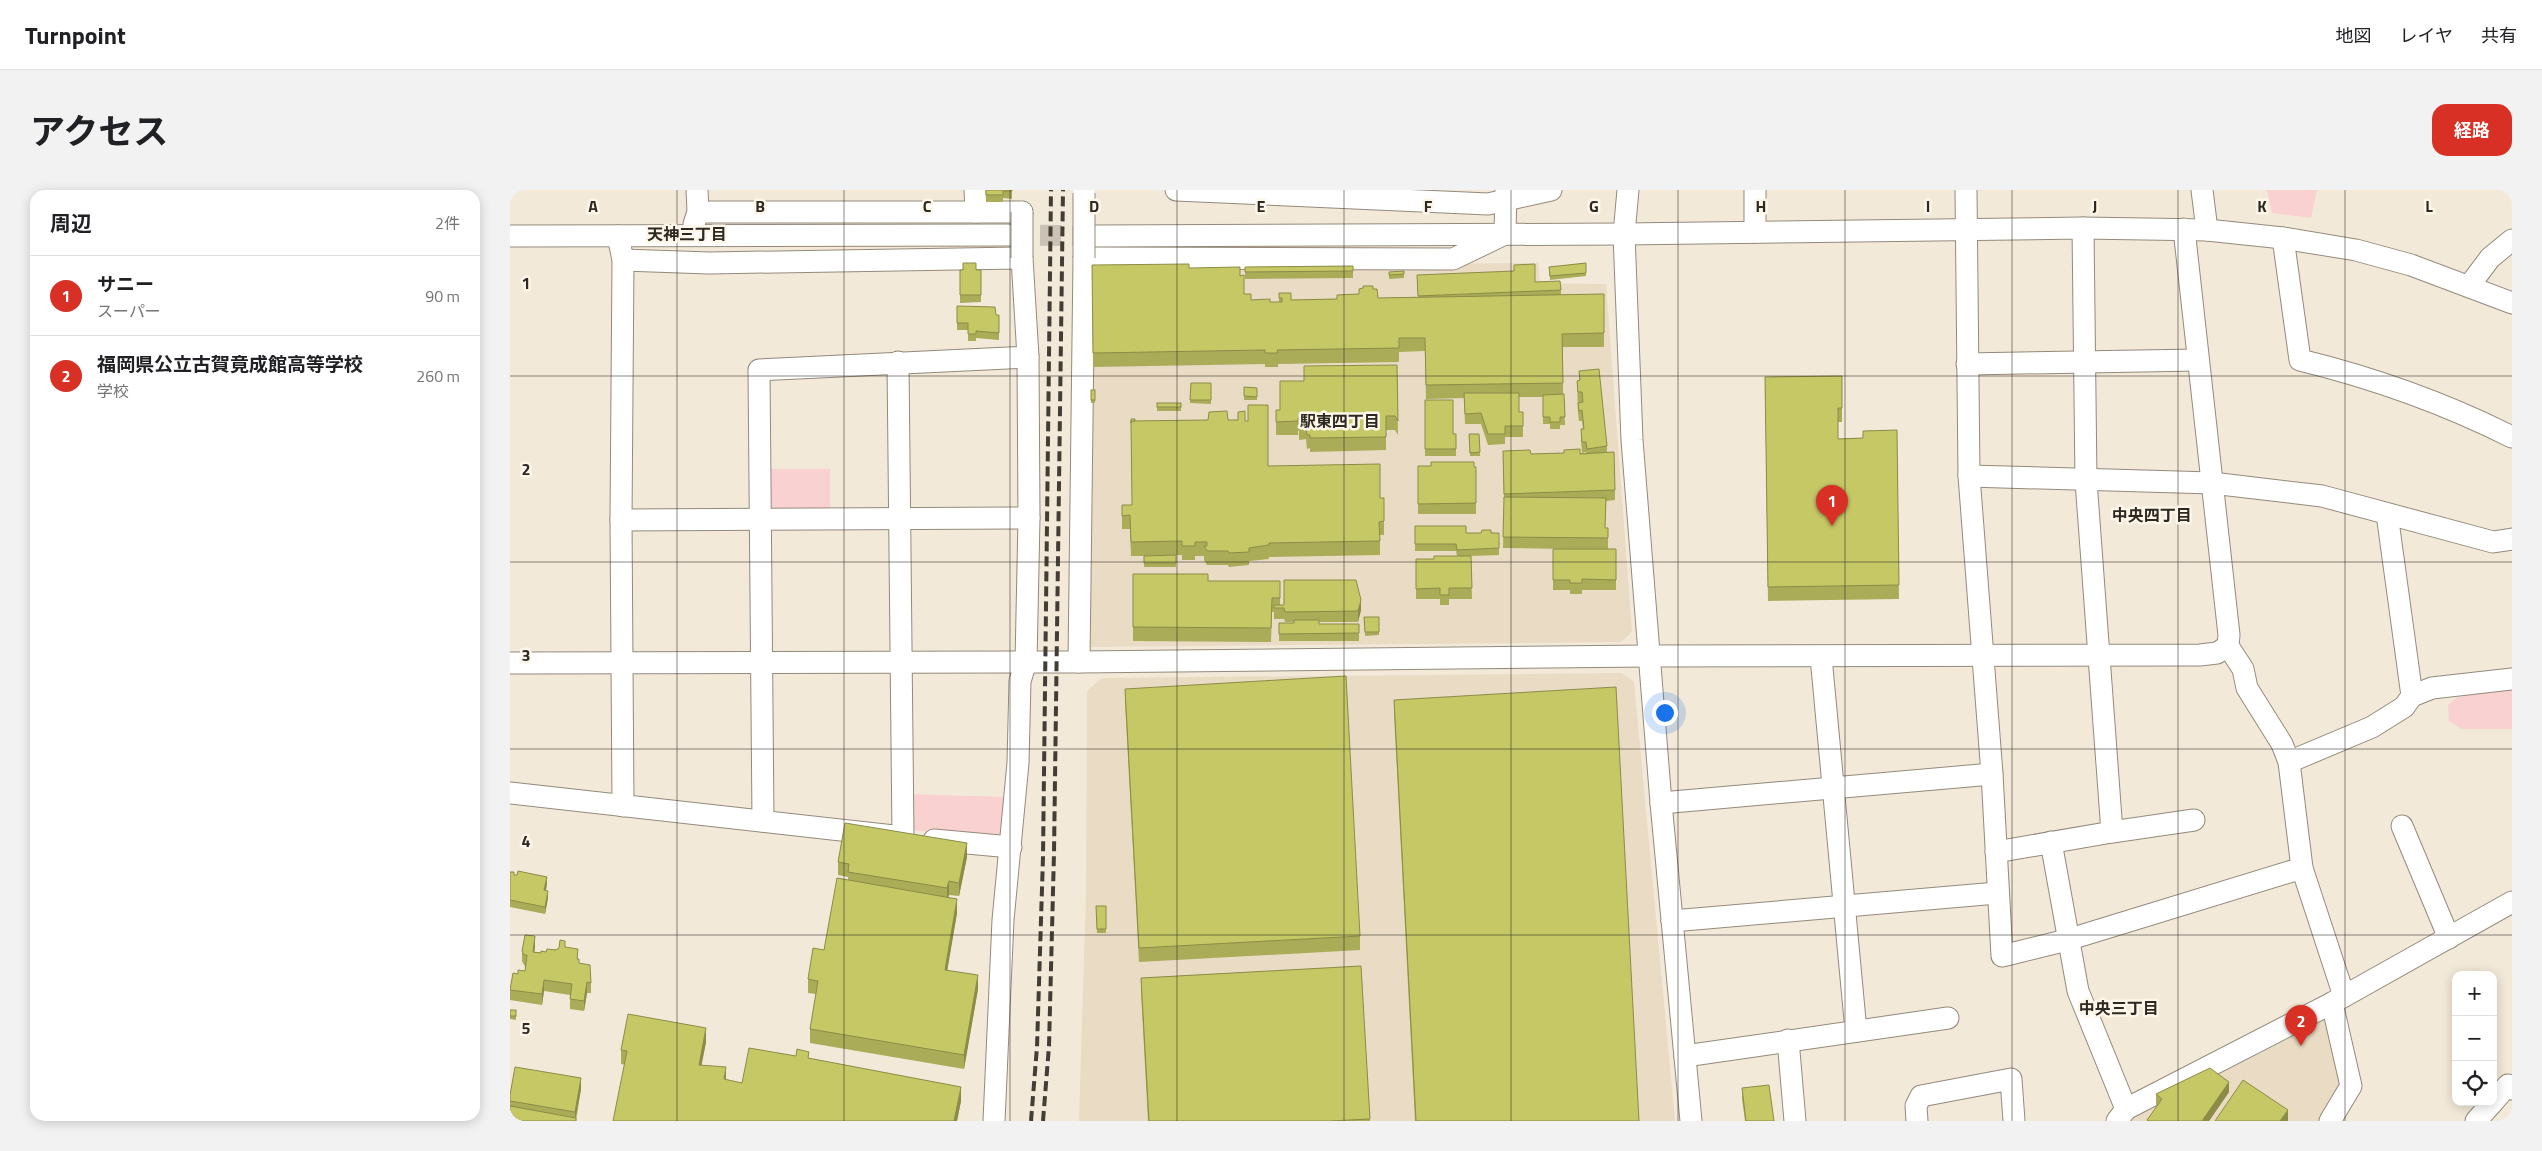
<!DOCTYPE html>
<html lang="ja">
<head>
<meta charset="utf-8">
<style>
  :root { --surface:#fff; --page:#f2f2f2; --text:#202124; --muted:#757577; --line:#e0e0e0; --accent:#d93025 }
  body { margin:0; font-family:"Titillium Web","Noto Sans JP",sans-serif; background:var(--page); color:var(--text) }
  .controls { position:absolute; right:15px; bottom:15px; display:grid; overflow:hidden; border-radius:10px; box-shadow:0 2px 12px #0003 }
  .controls button { width:45px; height:45px; display:grid; place-items:center; padding:0; border:0; border-bottom:1px solid var(--line); background:var(--surface); color:var(--text); font:25px sans-serif }
  .you { position:absolute; left:1154px; top:522px; width:18px; height:18px; margin:-12px; border:4px solid #fff; border-radius:50%; background:#1a73e8; box-shadow:0 0 0 8px #1a73e833 }
  .badge { display:grid; place-items:center; width:32px; height:32px; border-radius:50%; background:var(--accent); color:#fff; font-size:16px; font-weight:700 }
  .pin { position:absolute; translate:-50% -41px; filter:drop-shadow(0 1px 2px #0008) }
  .pin::after { content:''; position:absolute; top:26px; width:18px; height:15px; background:inherit; clip-path:polygon(0 0,100% 0,50% 100%) }
  .list { margin:0; padding:0; list-style:none }
  h2 { display:flex; justify-content:space-between; align-items:center; height:65px; margin:0; padding:0 20px; font-size:21px }
  h2 small { font-size:16px; font-weight:400; color:var(--muted) }
  .list li { display:grid; grid-template-columns:32px 1fr auto; gap:15px; align-items:center; box-sizing:border-box; height:80px; padding:0 20px; border-top:1px solid var(--line) }
  .list b { display:block; font-size:19px; white-space:nowrap }
  .list p { margin:0; font-size:16px; white-space:nowrap; color:var(--muted) }
  .list em { font-size:16px; font-style:normal; color:var(--muted) }
  .icon { flex:none; width:28px; height:28px; fill:none; stroke:currentColor; stroke-width:2; stroke-linecap:round; stroke-linejoin:round }
  .map { position:relative; flex:none; width:2002px; height:931px; overflow:hidden; border-radius:15px }
  header { display:flex; align-items:center; gap:30px; box-sizing:border-box; height:70px; padding:0 25px; background:var(--surface); border-bottom:1px solid var(--line) }
  header strong { font-size:24px }
  nav { display:flex; gap:28px; margin-inline-start:auto; font-size:18px }
  .intro { display:flex; align-items:center; justify-content:space-between; box-sizing:border-box; height:120px; padding:0 30px }
  h1 { margin:0; font-size:35px }
  .button { padding:12px 22px; border-radius:15px; background:var(--accent); color:#fff; font-size:18px; font-weight:700 }
  main { display:flex; gap:30px; padding:0 30px }
  aside { flex:1; background:var(--surface); border-radius:15px; box-shadow:0 2px 12px #0003 }
  .map>svg:first-child { display:block }
</style>
</head>
<body>
<header>
<strong>Turnpoint</strong>
<nav><a>地図</a><a>レイヤ</a><a>共有</a></nav>
</header>
<div class="intro"><h1>アクセス</h1><a class="button">経路</a></div>
<main>
<aside>
<h2>周辺<small>2件</small></h2>
<ul class="list">
<li><span class="badge">1</span><div><b>サニー</b><p>スーパー</p></div><em>90 m</em></li>
<li><span class="badge">2</span><div><b>福岡県公立古賀竟成館高等学校</b><p>学校</p></div><em>260 m</em></li>
</ul>
</aside>
<div class="map">
<svg width="2002" height="931" viewBox="0 0 2002 931">
  <rect width="100%" height="100%" fill="#f3e9d9"/>
  <g fill="#e9dbc4">
    <polygon points="1028,73 1030,93 1096,94 1122,442 1111,452 573,457 579,77"/>
    <polygon points="1112,483 1124,492 1165,931 569,931 576,705 577,501 592,488"/>
    <polygon points="1822,820 1835,891 1813,931 1619,931 1628,920"/>
  </g>
  <g fill="#f9d1d0">
    <polygon points="1757,0 1807,0 1801,28 1762,23"/>
    <rect x="256" y="279" width="64" height="43"/>
    <polygon points="2002,495 2002,539 1952,539 1939,531 1938,515 1946,508"/>
    <polygon points="398,604 496,607 494,645 488,650 401,640"/>
  </g>
  <g fill="none" stroke-linecap="round" stroke-linejoin="round">
    <polyline stroke="#cbc2b4" stroke-width="21" stroke-dasharray="21 11" stroke-linecap="butt" points="498,45 585,46"/>
    <g stroke="#938a7b" stroke-width="23">
      <g id="minor">
        <polyline points="465,0 466,22 512,22"/>
        <polyline points="666,0 978,14 1041,0"/>
        <polyline points="1118,0 1114,44 1122,250 1151,613 1181,931"/>
        <polyline points="1245,0 1245,42"/>
        <polyline points="1456,0 1459,286 1482,584 1492,766 1557,750 1792,678"/>
        <polyline points="1692,0 1697,40"/>
        <polyline points="188,22 466,22"/>
        <polyline points="184,34 188,22 187,0"/>
        <polyline points="1674,39 1719,445 1718,456 1733,479 1737,498 1772,554 1779,572 1792,678 1834,806"/>
        <polyline points="0,46 498,45"/>
        <polyline points="108,46 113,70 111,330 113,616"/>
        <polyline points="585,46 1114,44 1573,38 1697,40 1773,48 1846,60 1901,75 2002,113"/>
        <path d="M1773,48L1790,170C1864,188 1934,213 2002,247"/>
        <polyline points="113,70 199,73 512,68 518,167 249,180 253,631"/>
        <polyline points="1959,96 1980,68 2002,50"/>
        <polyline points="1457,174 1688,170"/>
        <polyline points="1459,286 1702,293 1812,306 1983,352 2002,349"/>
        <polyline points="1877,324 1902,506"/>
        <polyline points="111,330 519,328"/>
        <polyline points="1311,467 1346,841"/>
        <polyline points="569,472 574,68 943,69 995,44 996,0"/>
        <polyline points="0,473 569,472 1138,466 1690,465 1707,463 1718,456"/>
        <polyline points="1779,572 1862,537 1894,517 1902,506 1922,498 2002,489"/>
        <polyline points="0,603 393,647 388,172"/>
        <polyline points="1151,613 1482,584"/>
        <polyline points="1892,636 1939,748"/>
        <polyline points="1602,642 1684,630"/>
        <polyline points="424,650 501,657"/>
        <polyline points="1541,652 1568,801 1616,919"/>
        <polyline points="1486,662 1602,642 1576,291 1573,38"/>
        <polyline points="1162,731 1487,703"/>
        <polyline points="1278,850 1285,931"/>
        <polyline points="1175,866 1438,828"/>
        <polyline points="1983,912 1998,895 2002,899"/>
        <polyline points="484,931 493,730 508,573 510,491 516,472 519,328 518,167"/>
        <polyline points="1407,931 1406,916 1411,906 1501,889 1504,931"/>
        <polyline points="1607,931 1616,919 1822,813 2002,712"/>
        <polyline points="1820,931 1841,896 1822,813"/>
        <polyline points="1966,931 1983,912"/>
      </g>
    </g>
    <use href="#minor" stroke="#fff" stroke-width="21"/>
    <g stroke="#423e36" stroke-width="4" stroke-dasharray="10 5" stroke-linecap="butt">
      <polyline points="521,931 527,857 533,667 541,0"/>
      <polyline points="533,931 539,856 544,663 553,0"/>
    </g>
    <g stroke="#938a7b" stroke-width="23" stroke-linecap="butt">
      <g id="minor-bridge">
        <polyline points="512,68 512,22"/>
        <polyline points="574,68 574,3"/>
      </g>
    </g>
    <use href="#minor-bridge" stroke="#fff" stroke-width="21"/>
  </g>
  <g fill="#aaac58">
    <polygon points="476,0 502,0 502,9 493,8 493,12 476,12"/>
    <polygon points="1076,73 1076,86 1040,90 1039,77"/>
    <polygon points="582,75 679,78 730,86 734,104 741,110 760,112 769,112 769,103 781,110 827,109 849,104 863,99 868,108 908,107 907,85 1025,92 1051,100 1051,105 1094,104 1094,157 1053,157 1053,204 1054,204 1055,235 1050,235 1050,239 1040,239 1040,234 1033,234 1033,207 1009,207 1009,222 1013,222 1013,247 995,247 995,254 978,255 971,234 955,234 954,208 916,209 915,161 889,162 889,172 768,174 768,177 755,177 755,174 583,177"/>
    <polygon points="843,76 843,88 735,89 735,77"/>
    <polygon points="450,80 471,80 471,112 450,113"/>
    <polygon points="894,81 894,88 879,89 879,82"/>
    <polygon points="447,116 486,125 489,125 489,150 466,148 466,151 458,151 458,140 447,140"/>
    <polygon points="887,175 888,245 885,240 876,240 876,260 800,262 800,258 797,259 796,249 789,250 789,241 788,241 788,245 766,245 766,220 770,220 794,191"/>
    <polygon points="1069,181 1097,256 1097,263 1105,300 1105,310 1096,311 1095,338 1098,338 1098,359 1106,359 1106,400 1072,400 1072,404 1060,404 1060,400 1043,400 1043,359 1057,359 993,358 994,310 993,261 1021,264 1076,263 1076,262 1072,263 1071,250 1071,239 1073,239 1072,231 1069,231 1068,223 1067,191 1069,190"/>
    <polygon points="1332,186 1332,232 1328,232 1328,249 1353,248 1387,240 1389,409 1258,411 1255,187"/>
    <polygon points="681,193 701,193 701,214 680,213"/>
    <polygon points="734,197 747,198 747,210 734,210"/>
    <rect x="581" y="200" width="4" height="13"/>
    <polygon points="915,210 943,244 946,244 946,266 915,266"/>
    <rect x="647" y="213" width="24" height="8"/>
    <polygon points="718,230 735,231 758,276 870,308 874,308 874,345 870,345 870,365 759,367 759,369 739,371 739,375 719,377 718,375 697,375 694,370 694,366 685,366 685,370 672,370 672,365 662,365 666,365 666,377 634,377 634,366 621,366 620,339 612,339 612,315 622,315 625,231"/>
    <polygon points="959,244 969,244 970,266 960,266"/>
    <polygon points="908,276 966,277 966,324 908,324"/>
    <polygon points="905,336 956,343 989,343 989,365 961,366 962,409 939,409 939,415 930,415 930,409 906,409 906,369 924,369 947,366 946,361 905,361"/>
    <polygon points="623,384 698,391 770,391 770,415 851,420 848,432 809,432 809,434 849,434 849,451 769,451 769,433 784,433 784,432 775,432 774,429 764,429 764,422 762,422 761,452 623,451"/>
    <polygon points="854,427 869,427 869,445 855,446"/>
    <polygon points="615,499 850,746 850,760 629,772 615,512"/>
    <polygon points="884,510 1129,931 905,931 884,523"/>
    <polygon points="457,667 449,706 439,705 438,707 447,723 437,780 468,799 454,879 300,853 300,839 306,804 298,803 298,789 314,760 338,690 338,687 328,685 328,672"/>
    <polygon points="0,682 4,685 37,694 36,701 38,708 35,724 0,717"/>
    <polygon points="586,716 596,716 596,743 587,743"/>
    <polygon points="25,757 24,762 31,763 55,757 68,769 69,774 81,793 81,803 77,803 74,821 60,819 60,805 34,801 32,815 0,810 0,800 8,784 15,781 15,776 14,775 12,771 12,761"/>
    <polygon points="851,776 860,931 638,931 631,802 631,788"/>
    <polygon points="0,820 6,820 6,830 0,829"/>
    <polygon points="196,852 191,875 216,890 232,893 286,866 299,868 451,911 447,931 111,874 111,860"/>
    <polygon points="1232,898 1264,931 1235,931 1232,909"/>
    <polygon points="71,899 66,931 0,931 0,905"/>
    <polygon points="1719,902 1699,931 1637,931 1637,930 1647,916 1646,915 1646,904"/>
  </g>
  <g fill="#8b8c47">
    <polygon points="851,410 851,420 848,432 848,421"/>
    <polygon points="457,653 457,667 449,706 449,693"/>
    <polygon points="37,687 37,694 34,707 34,700"/>
    <polygon points="439,691 439,705 437,712 437,698"/>
    <polygon points="38,701 38,708 35,724 35,717"/>
    <polygon points="447,709 447,723 435,794 435,780"/>
    <polygon points="25,746 25,757 23,773 23,762"/>
    <polygon points="468,785 468,799 454,879 454,865"/>
    <polygon points="34,790 34,801 32,815 32,804"/>
    <polygon points="77,792 77,803 74,821 74,811"/>
    <polygon points="196,838 196,852 189,889 189,875"/>
    <polygon points="216,877 216,891 214,889"/>
    <polygon points="71,888 71,899 65,931 65,922"/>
    <polygon points="1719,892 1719,902 1699,931 1692,931"/>
    <polygon points="451,897 451,911 447,931 444,931"/>
    <polygon points="1778,920 1778,931 1770,931"/>
  </g>
  <g fill="#c6c866" stroke="#8b8c47">
    <polygon points="476,0 502,0 502,1 493,1 493,5 476,5"/>
    <polygon points="453,73 466,73 466,80 471,80 471,105 450,105 450,80 453,80"/>
    <polygon points="1076,73 1076,83 1040,86 1039,77"/>
    <polygon points="679,74 679,78 730,77 730,86 734,85 734,104 741,104 741,110 760,109 760,112 772,112 772,108 769,108 769,103 781,103 781,110 827,109 827,105 849,104 849,99 853,98 853,96 863,96 863,99 867,99 868,108 1094,104 1094,143 1052,144 1053,193 916,195 915,148 889,148 889,158 767,160 768,163 755,163 755,160 583,163 582,75"/>
    <polygon points="1025,74 1025,92 1050,91 1051,100 908,106 907,85 1004,81 1004,75"/>
    <polygon points="843,76 843,81 735,82 735,77"/>
    <polygon points="894,81 894,84 879,85 879,82"/>
    <polygon points="447,116 485,117 486,125 489,125 489,143 466,141 466,144 458,144 458,133 447,133"/>
    <polygon points="887,175 888,231 885,226 876,226 876,247 800,248 800,245 797,245 796,236 789,236 788,233 797,233 797,228 788,228 788,231 766,232 766,220 770,220 770,191 794,191 794,176"/>
    <polygon points="1089,179 1097,256 1077,259 1076,252 1072,252 1071,239 1074,239 1072,220 1069,221 1068,213 1073,212 1072,202 1068,202 1067,191 1070,190 1069,181"/>
    <polygon points="1332,186 1332,218 1328,218 1328,249 1353,248 1353,241 1387,240 1389,395 1258,397 1255,187"/>
    <polygon points="681,193 701,193 701,210 680,210"/>
    <polygon points="734,197 747,198 747,207 734,206"/>
    <rect x="581" y="200" width="4" height="10"/>
    <polygon points="954,203 1009,203 1009,222 1013,222 1013,236 995,236 995,244 978,244 971,223 955,224"/>
    <polygon points="1054,204 1055,227 1050,227 1050,232 1040,232 1040,227 1033,227 1033,205"/>
    <polygon points="915,210 943,210 943,244 946,244 946,259 915,259"/>
    <rect x="647" y="213" width="24" height="4"/>
    <polygon points="738,215 758,215 758,276 870,274 870,308 874,308 874,331 869,332 870,351 759,353 759,355 739,358 739,362 719,363 718,361 697,361 694,356 697,356 697,352 685,352 685,356 672,356 672,351 621,352 620,325 612,326 612,315 622,315 621,231 698,230 699,222 717,221 718,230 728,230 728,222 735,221 735,231 738,231"/>
    <polygon points="621,229 625,229 625,231 621,231 621,233"/>
    <polygon points="959,244 969,244 970,262 960,263"/>
    <polygon points="1070,259 1070,264 1104,262 1105,300 994,304 993,261 1020,260 1021,264 1054,263 1054,260"/>
    <polygon points="921,272 964,272 964,277 966,277 966,313 908,314 908,276 921,276"/>
    <polygon points="994,307 1096,308 1095,338 1098,338 1098,348 993,347"/>
    <polygon points="905,336 956,336 956,343 971,343 972,340 981,340 981,343 989,343 989,358 947,360 946,354 905,354"/>
    <polygon points="1043,359 1106,359 1106,390 1072,389 1072,393 1060,393 1060,390 1043,390"/>
    <polygon points="666,365 666,373 634,373 634,366"/>
    <polygon points="924,366 961,366 962,398 939,398 939,405 930,405 930,398 906,399 906,369 924,369"/>
    <polygon points="623,384 698,384 698,391 770,391 770,408 762,408 761,438 623,437"/>
    <polygon points="774,390 846,390 851,410 848,421 775,422 774,418 764,418 764,415 774,415"/>
    <polygon points="854,427 869,427 869,442 855,442"/>
    <polygon points="784,430 809,430 809,434 849,434 849,443 769,444 769,433 784,433"/>
    <polygon points="836,486 850,746 629,758 615,499"/>
    <polygon points="1106,497 1129,931 906,931 884,510"/>
    <polygon points="335,633 457,653 449,693 439,691 437,698 338,682 339,674 328,672"/>
    <polygon points="8,681 37,687 34,700 38,701 35,717 0,710 0,682 4,682 4,685 7,685"/>
    <polygon points="327,688 447,709 435,780 468,785 454,865 300,839 308,791 298,789 303,758 314,760"/>
    <polygon points="586,716 596,716 596,739 587,739"/>
    <polygon points="15,745 25,746 23,762 31,763 31,761 36,762 37,759 46,760 49,758 50,750 55,751 55,757 68,759 67,769 69,769 69,773 80,775 81,793 77,792 74,811 60,809 62,794 34,790 32,804 0,800 3,783 8,784 8,780 15,781 17,765 14,765 12,761"/>
    <polygon points="851,776 860,929 820,931 639,931 631,788"/>
    <rect x="0" y="820" width="6" height="6"/>
    <polygon points="118,824 196,838 189,875 216,877 214,889 232,893 239,858 286,866 287,859 299,862 298,868 451,897 444,931 103,931 117,861 111,860"/>
    <polygon points="5,877 71,888 65,922 0,911 0,905"/>
    <polygon points="1700,878 1719,892 1692,931 1639,931 1637,930 1652,909 1646,904"/>
    <polygon points="1733,890 1778,920 1770,931 1705,931"/>
    <polygon points="1259,895 1264,931 1236,931 1232,898"/>
    <polygon points="0,916 66,928 66,931 0,931"/>
  </g>
  <path fill="none" stroke="#2c2822" stroke-width="1" stroke-opacity="0.55" d="M167,0V931M334,0V931M500,0V931M667,0V931M834,0V931M1001,0V931M1168,0V931M1335,0V931M1502,0V931M1668,0V931M1835,0V931M0,186H2002M0,372H2002M0,559H2002M0,745H2002"/>
  <g text-anchor="middle" dominant-baseline="central" stroke-width="5" stroke-linejoin="round" paint-order="stroke">
    <g font-size="16" font-weight="bold" fill="#2c2822" stroke="#fef6e9">
      <text x="177" y="44">天神三丁目</text>
      <text x="830" y="231">駅東四丁目</text>
      <text x="1642" y="325">中央四丁目</text>
      <text x="1609" y="818">中央三丁目</text>
    </g>
  </g>
  <g font-size="16" text-anchor="middle" font-weight="bold" fill="#2c2822" stroke="#fef6e9" stroke-width="5" stroke-linejoin="round" paint-order="stroke">
    <text x="83" y="22">A</text>
    <text x="250" y="22">B</text>
    <text x="417" y="22">C</text>
    <text x="584" y="22">D</text>
    <text x="751" y="22">E</text>
    <text x="918" y="22">F</text>
    <text x="1084" y="22">G</text>
    <text x="1251" y="22">H</text>
    <text x="1418" y="22">I</text>
    <text x="1585" y="22">J</text>
    <text x="1752" y="22">K</text>
    <text x="1919" y="22">L</text>
    <text x="16" y="99">1</text>
    <text x="16" y="285">2</text>
    <text x="16" y="471">3</text>
    <text x="16" y="657">4</text>
    <text x="16" y="844">5</text>
  </g>
</svg>
<div class="controls">
<button>+</button>
<button>−</button>
<button><svg class="icon" aria-label="locate" viewBox="0 0 24 24"><circle cx="12" cy="12" r="6"/><path d="M12 2v4M12 18v4M2 12h4M18 12h4"/></svg></button>
</div>
<div class="you"></div>
<div class="pin badge" style="left:1322px;top:336px">1</div>
<div class="pin badge" style="left:1791px;top:856px">2</div>
</div>
</main>
</body>
</html>
